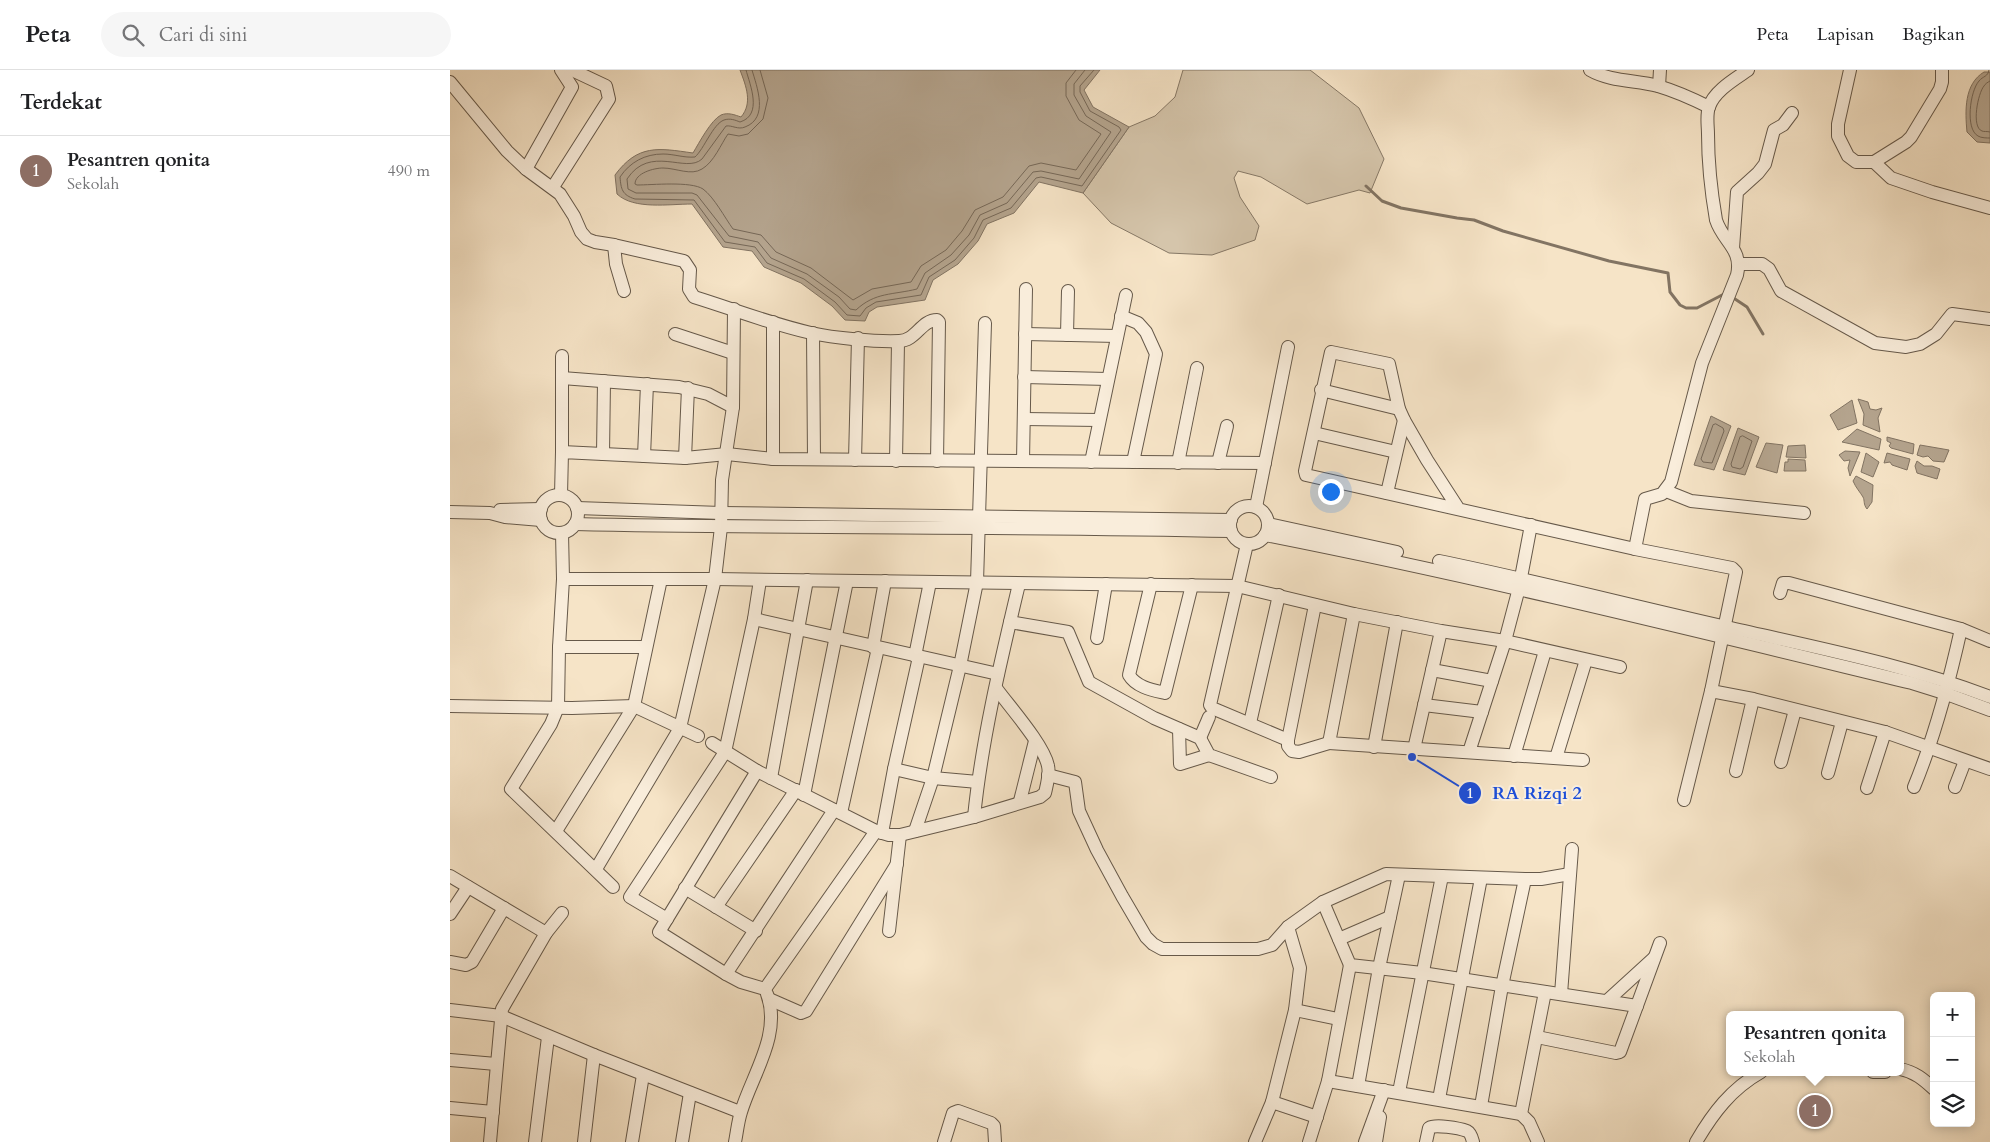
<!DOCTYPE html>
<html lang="id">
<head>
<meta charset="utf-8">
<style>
  :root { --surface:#fff; --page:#f6f6f6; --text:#202124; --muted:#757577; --line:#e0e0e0; --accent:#8f2418 }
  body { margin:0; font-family:Cardo,serif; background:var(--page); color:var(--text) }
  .controls { position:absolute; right:15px; bottom:15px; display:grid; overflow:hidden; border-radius:8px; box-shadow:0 2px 12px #0003 }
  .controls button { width:45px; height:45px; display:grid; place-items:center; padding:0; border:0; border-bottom:1px solid var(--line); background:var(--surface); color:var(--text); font:25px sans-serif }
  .you { position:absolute; left:880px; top:421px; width:18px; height:18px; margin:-12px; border:4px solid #fff; border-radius:50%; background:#1a73e8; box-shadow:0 0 0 8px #1a73e833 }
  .badge { display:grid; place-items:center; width:32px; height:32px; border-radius:50%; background:var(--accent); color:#fff; font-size:16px; font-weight:700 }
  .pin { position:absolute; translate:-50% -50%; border:2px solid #fff; box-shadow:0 1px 5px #0006 }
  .popup { position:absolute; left:1276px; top:941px; width:178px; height:65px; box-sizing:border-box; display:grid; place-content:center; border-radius:8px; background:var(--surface); filter:drop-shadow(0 1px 4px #0005); font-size:16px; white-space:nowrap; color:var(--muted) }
  .popup b { font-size:19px; color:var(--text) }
  .popup::after { content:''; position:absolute; left:50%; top:100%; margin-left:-10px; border:10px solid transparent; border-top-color:var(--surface) }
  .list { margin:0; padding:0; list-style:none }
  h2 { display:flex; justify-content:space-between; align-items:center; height:65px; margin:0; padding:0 20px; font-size:21px }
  h2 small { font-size:16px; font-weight:400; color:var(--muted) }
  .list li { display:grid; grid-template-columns:32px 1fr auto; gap:15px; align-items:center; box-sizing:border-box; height:70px; padding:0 20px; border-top:1px solid var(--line) }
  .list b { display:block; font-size:19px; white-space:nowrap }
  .list p { margin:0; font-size:16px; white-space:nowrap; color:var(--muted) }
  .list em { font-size:16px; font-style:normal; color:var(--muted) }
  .icon { flex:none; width:28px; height:28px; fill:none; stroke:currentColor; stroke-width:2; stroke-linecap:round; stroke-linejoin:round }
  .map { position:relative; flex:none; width:1540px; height:1072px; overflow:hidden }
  header { display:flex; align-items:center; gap:30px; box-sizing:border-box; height:70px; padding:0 25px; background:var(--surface); border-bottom:1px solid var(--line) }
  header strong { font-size:24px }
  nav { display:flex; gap:28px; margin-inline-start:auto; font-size:18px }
  .search { width:350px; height:45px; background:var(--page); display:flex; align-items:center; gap:12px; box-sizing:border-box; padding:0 18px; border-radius:28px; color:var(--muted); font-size:19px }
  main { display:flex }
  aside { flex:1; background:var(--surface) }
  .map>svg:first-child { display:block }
</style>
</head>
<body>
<header>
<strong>Peta</strong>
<div class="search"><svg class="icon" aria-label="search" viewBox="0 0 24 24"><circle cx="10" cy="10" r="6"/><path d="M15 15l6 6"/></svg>Cari di sini</div>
<nav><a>Peta</a><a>Lapisan</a><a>Bagikan</a></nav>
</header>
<main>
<aside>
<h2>Terdekat<small></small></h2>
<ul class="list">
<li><span class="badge" style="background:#8d6e63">1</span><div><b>Pesantren qonita</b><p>Sekolah</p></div><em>490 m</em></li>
</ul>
</aside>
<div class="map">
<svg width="1540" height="1072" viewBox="0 0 1540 1072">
  <rect width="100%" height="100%" fill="#f6e4c7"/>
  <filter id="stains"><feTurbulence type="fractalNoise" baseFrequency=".004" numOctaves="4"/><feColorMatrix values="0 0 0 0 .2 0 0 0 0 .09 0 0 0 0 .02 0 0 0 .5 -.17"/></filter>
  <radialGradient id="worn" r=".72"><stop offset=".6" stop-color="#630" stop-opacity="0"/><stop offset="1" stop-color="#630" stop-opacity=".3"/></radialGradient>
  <polygon fill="#d5c5ab" stroke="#867866" points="733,0 860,0 864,3 909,38 934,89 920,123 909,120 857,134 811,107 788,101 784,108 790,127 809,156 805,170 762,185 719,183 661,153 633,123 679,57 705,46 725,27"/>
  <g fill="#b5a58f" stroke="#827463">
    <path d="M290,0H650L634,20L643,37L679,57L633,123L589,112L564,143L537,154L528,171L508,194L483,210L475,230L427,237L419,242L415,251L395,250L382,236L351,213L314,197L302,181L273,177L242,134C219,134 184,140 167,124L165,105C188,74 208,78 243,83C249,73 261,50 271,45C278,42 285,45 291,47C303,33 296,16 290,0Z"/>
    <path d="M1534,2H1540V73L1527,72L1517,62C1515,41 1514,14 1534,2Z"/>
    <polygon points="1408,329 1418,332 1420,339 1426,340 1432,338 1428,348 1430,362 1413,355 1414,344"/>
    <polygon points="1402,330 1407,353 1388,360 1380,345"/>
    <polygon points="1261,346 1281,356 1264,400 1244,395"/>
    <polygon points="1288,358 1309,367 1295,405 1273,400"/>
    <polygon points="1407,359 1431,369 1429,380 1392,372"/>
    <polygon points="1437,367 1464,374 1463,384 1441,378 1439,376 1441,373 1437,371"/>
    <polygon points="1316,373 1333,375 1327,403 1306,397"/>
    <polygon points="1355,375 1356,388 1336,387 1338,376"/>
    <polygon points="1470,375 1499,380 1494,392 1483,391 1478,386 1473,387 1467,385"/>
    <polygon points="1395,381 1410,382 1400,406 1398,398 1400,390 1394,391 1389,385"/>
    <polygon points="1416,383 1429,392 1423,407 1411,402"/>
    <polygon points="1437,383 1460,389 1457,400 1442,395 1440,392 1434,393"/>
    <polygon points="1338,389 1355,390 1356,401 1334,401 1335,392 1338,392"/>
    <polygon points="1467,391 1474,396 1482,396 1490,399 1487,409 1467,403 1465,396"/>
    <path d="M1406,406L1423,415L1422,432L1417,439C1413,434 1415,431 1413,427C1410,422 1406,418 1403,411Z"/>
  </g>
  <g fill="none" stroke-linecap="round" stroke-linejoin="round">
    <g stroke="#766858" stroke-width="1">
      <path d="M296,0C300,15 313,45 290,52C285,50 280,48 274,50C263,54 254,79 245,87C234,88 224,84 213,84C195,84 180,92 170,107C171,119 172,125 185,129L244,130L275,172L305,177L317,193L354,209L385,232L397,245L410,246L416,238L426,232L471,225L479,207L505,190L524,168L533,150L561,138L586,108L591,107L632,116L671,60L669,57L640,41L630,22V16L644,0"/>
      <path d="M302,0C307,17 319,48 295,57C288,60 282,55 276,56L252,89C236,104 200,74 177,109L178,119L186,123H242L247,125L279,166L308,172L321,188L357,204L389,227L400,239L406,240C425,222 443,225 467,219L475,203L501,185L519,165L530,145L557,133L583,102L591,101L629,109L661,62L636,46L624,25V14L635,0"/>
      <path d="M310,0L318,28L313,49L298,64L289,66L278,64C271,74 264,92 252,99C241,106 226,98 213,98C204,98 185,103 185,114L187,115C202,115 241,111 253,119C264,127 275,148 283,159L311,165L326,182L361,198L403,230L422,219L461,212L471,196L496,180L512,161L525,140L553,127L579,96L591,93L626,100L651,64L629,50L616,26V13L626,0"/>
      <path d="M1539,0C1538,7 1533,6 1529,11C1520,21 1515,59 1528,66C1531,68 1537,68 1540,68"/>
      <path d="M1540,11C1538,12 1535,14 1534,16C1528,23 1521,57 1532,61C1534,62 1537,61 1540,62"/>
      <polygon points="1266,354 1273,358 1274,361 1262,393 1253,392 1251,389 1263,355"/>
      <polygon points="1293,366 1302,371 1293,397 1290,399 1282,397 1281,394 1290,367"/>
    </g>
    <g stroke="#827463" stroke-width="3">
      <polyline points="916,116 932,131 951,138 1007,148 1024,150 1053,161 1159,191 1218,203 1220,222 1230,235 1236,238 1247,238 1274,224"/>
      <polyline points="1282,227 1297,237 1313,264"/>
    </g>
    <g stroke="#66594a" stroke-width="14">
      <g id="minor">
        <path d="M1140,0C1161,12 1186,10 1208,16C1225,21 1243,29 1259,37"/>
        <polyline points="1400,0 1388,54 1388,66 1398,86 1406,92 1424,92 1456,72 1461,67 1490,19 1492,12 1492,0"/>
        <path d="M0,12L57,81L76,99L110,124L124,146L131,162L137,169L145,172L164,175L234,191L240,200L239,219L244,227C283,239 321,254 361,263C384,268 425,272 449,271C466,271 471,250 487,250L489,252L487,391"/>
        <polyline points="1209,16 1210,0"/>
        <polyline points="1424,92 1441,108 1482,122 1540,138"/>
        <polyline points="76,99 122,17 111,0"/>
        <polyline points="103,117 159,29 156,16 122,0"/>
        <polyline points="164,175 166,194 174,221"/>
        <polyline points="1283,178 1287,122 1308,103 1315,94 1324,60 1333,55 1342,43"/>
        <polyline points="1289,194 1312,194 1319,199 1331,221 1425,273 1456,277 1470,274 1486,264 1502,244 1540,249"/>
        <polyline points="671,246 688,253 696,262 706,284 683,392"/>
        <polyline points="363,263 364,389"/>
        <polyline points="225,264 283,283"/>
        <polyline points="575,264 667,266"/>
        <polyline points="617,265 618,221"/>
        <polyline points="112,286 112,382"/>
        <polyline points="574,307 658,309"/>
        <polyline points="112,308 229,317 258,324 283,337"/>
        <polyline points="871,320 949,339"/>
        <polyline points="574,349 649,350"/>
        <polyline points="864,363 946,382"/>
        <polyline points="153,384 154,311"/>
        <polyline points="194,386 197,314"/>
        <polyline points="235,388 238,318"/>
        <polyline points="323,389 323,252"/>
        <polyline points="405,390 408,268"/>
        <polyline points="446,391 448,272"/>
        <polyline points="573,391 576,219"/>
        <polyline points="641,392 676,225"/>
        <polyline points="728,393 747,298"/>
        <polyline points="768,393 777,356"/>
        <polyline points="1216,421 1241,431 1354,443"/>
        <polyline points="937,423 954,350"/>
        <polyline points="111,425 112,382 235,388 277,384 323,389 815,393"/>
        <circle cx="109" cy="444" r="19"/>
        <circle cx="799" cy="455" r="19"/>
        <polyline points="806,437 838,277"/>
        <polyline points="127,438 271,443 781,450"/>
        <polyline points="1008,438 977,390 954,350 949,339 939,294 881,282 855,401 856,405 1185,479 1282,498 1286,502 1261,621 1234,730"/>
        <polyline points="50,440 91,439"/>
        <polyline points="0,442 40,443 55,447 91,450"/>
        <path d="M125,454C344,459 562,456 781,461"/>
        <polyline points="818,454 947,482"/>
        <polyline points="112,463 113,509 109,577 108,637 101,654 61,719 163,817"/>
        <path d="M815,465C1033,508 1247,561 1462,613L1494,623L1540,640"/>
        <polyline points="797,474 760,635 762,638 838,670"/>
        <path d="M1185,479L1195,429L1212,424L1221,412L1252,293L1287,205C1293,179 1273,172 1266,150C1261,121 1258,94 1258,64C1258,56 1256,45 1259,37C1264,21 1285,9 1298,0"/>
        <path d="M989,491C1087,511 1183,536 1281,558C1368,578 1457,595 1540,627"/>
        <polyline points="113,509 265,509 787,516 904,544 991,561 1055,571 1170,597"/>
        <path d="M701,514L679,605C686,617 702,620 715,623L742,515"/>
        <polyline points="1330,523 1333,513 1339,513 1511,559 1540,571"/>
        <polyline points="865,535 838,670 838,676 842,681 849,682 879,673"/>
        <polyline points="904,544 879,673 1133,690"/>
        <polyline points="304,549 548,604"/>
        <polyline points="560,552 618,562 639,612 704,648 750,668 759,685 821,707"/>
        <polyline points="647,568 656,514"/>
        <polyline points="109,577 195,577"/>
        <polyline points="423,577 435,511"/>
        <polyline points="465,586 480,512"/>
        <polyline points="982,600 1042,611"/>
        <polyline points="1261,621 1303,629 1435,662 1540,699"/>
        <polyline points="974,635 1032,642"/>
        <polyline points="0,636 122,638 184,636 248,666"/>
        <polyline points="800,653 829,525"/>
        <polyline points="729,659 730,694 759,685"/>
        <polyline points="750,668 759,647"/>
        <path d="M262,673L307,701L426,761L439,765H450L524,747L590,727L595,723C597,714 600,704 598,696C594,675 559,636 546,618"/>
        <polyline points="924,677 947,552"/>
        <polyline points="964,679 991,561"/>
        <polyline points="1019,682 1055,571 1069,518 1081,455"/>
        <polyline points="1064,686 1095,581"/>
        <polyline points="1106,688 1136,590"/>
        <polyline points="1331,692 1345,640"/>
        <polyline points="444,699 483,708 510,596 527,512 535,253"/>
        <polyline points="307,701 209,862 276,904 291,912 315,919 426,761"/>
        <polyline points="1286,701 1303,629"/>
        <polyline points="1378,703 1392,652"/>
        <polyline points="598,705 625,712 629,741 647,780 672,826 696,867 703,874 712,879 808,879 822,875 838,857 873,832 936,804 1075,809 1091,809 1120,804"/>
        <polyline points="321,708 357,510"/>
        <path d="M1464,717C1485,666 1499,613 1511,559"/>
        <polyline points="1505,717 1515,691"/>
        <polyline points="1417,718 1435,662"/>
        <polyline points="354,725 397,511"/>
        <polyline points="570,731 585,671"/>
        <polyline points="391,743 428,578"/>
        <path d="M524,747C532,668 551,590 569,514"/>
        <polyline points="106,761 184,636 211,509"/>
        <polyline points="465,761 483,708 528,712"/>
        <polyline points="432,763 444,699 469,587"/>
        <polyline points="146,799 230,658 265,509 271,457 272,410 283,337 284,239"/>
        <polyline points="0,806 96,863"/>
        <polyline points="235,818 306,861"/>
        <polyline points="873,832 900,895 972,903 1187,936"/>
        <polyline points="266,837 346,720"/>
        <polyline points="0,844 18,817"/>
        <polyline points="217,849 180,827 275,682 304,549 310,510"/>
        <polyline points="439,861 450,765"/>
        <polyline points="889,869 940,847"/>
        <polyline points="0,892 16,895 22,892 54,838"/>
        <polyline points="276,904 384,740"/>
        <polyline points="1111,924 1122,779"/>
        <polyline points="319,929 351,943 356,941 447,794"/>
        <polyline points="1158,930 1204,888"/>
        <polyline points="0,940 51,946 144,985 290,1042"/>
        <polyline points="845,940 888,949"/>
        <polyline points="1087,967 1166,983 1170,982 1210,873"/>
        <polyline points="0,990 46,994"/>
        <path d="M1450,999C1465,1002 1473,1009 1484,1019"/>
        <polyline points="1423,1002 1435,1002"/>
        <polyline points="878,1011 1071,1044"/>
        <polyline points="908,1016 929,898 949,805"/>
        <polyline points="949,1022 992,806"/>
        <polyline points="989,1029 1031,808"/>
        <polyline points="822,1032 867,1047"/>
        <polyline points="1031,1036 1052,916 1075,809"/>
        <polyline points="0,1038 43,1042"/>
        <polyline points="40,1072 52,939 96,863 112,843"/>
        <polyline points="85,1072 98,967"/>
        <polyline points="134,1072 144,985"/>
        <polyline points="182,1072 193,1005"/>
        <polyline points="232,1072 240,1023"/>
        <path d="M285,1072C287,1062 288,1051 291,1042C302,1005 332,964 317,924"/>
        <polyline points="494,1072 503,1043 508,1041 541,1053 544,1056 545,1072"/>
        <polyline points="805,1072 822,1032 845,940 850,898 838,857"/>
        <polyline points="859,1072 878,1011 900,895"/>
        <polyline points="915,1072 934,1020"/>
        <polyline points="926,1072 930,1047"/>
        <path d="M976,1072L979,1058C985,1054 1009,1058 1017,1061C1021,1063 1022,1068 1023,1072"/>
        <polyline points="1088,1072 1079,1052 1071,1044 1095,922"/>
        <path d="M1246,1072C1263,1043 1281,1019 1311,1002"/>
      </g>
    </g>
    <use href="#minor" stroke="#f9eddb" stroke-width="12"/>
  </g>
  <path fill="none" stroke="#1d4ed8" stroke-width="2" d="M962 687L1020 723"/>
  <g fill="#1d4ed8" stroke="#f9eddb" stroke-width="2">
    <circle cx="962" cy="687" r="5"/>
    <circle cx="1020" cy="723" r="12"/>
  </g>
  <g font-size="15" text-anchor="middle" font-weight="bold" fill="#fff">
    <text x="1020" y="728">1</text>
  </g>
  <g font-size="18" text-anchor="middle" font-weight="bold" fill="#1d4ed8" stroke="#f9eddb" stroke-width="4" stroke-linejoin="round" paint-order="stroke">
    <text x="1087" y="729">RA Rizqi 2</text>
  </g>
  <rect width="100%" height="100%" filter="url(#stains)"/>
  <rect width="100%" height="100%" fill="url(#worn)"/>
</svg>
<div class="controls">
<button>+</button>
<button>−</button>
<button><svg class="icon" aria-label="layers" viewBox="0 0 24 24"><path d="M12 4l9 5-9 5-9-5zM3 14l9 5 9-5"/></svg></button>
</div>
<div class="you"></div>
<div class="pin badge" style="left:1365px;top:1041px;background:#8d6e63">1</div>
<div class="popup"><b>Pesantren qonita</b>Sekolah</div>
</div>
</main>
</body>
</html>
